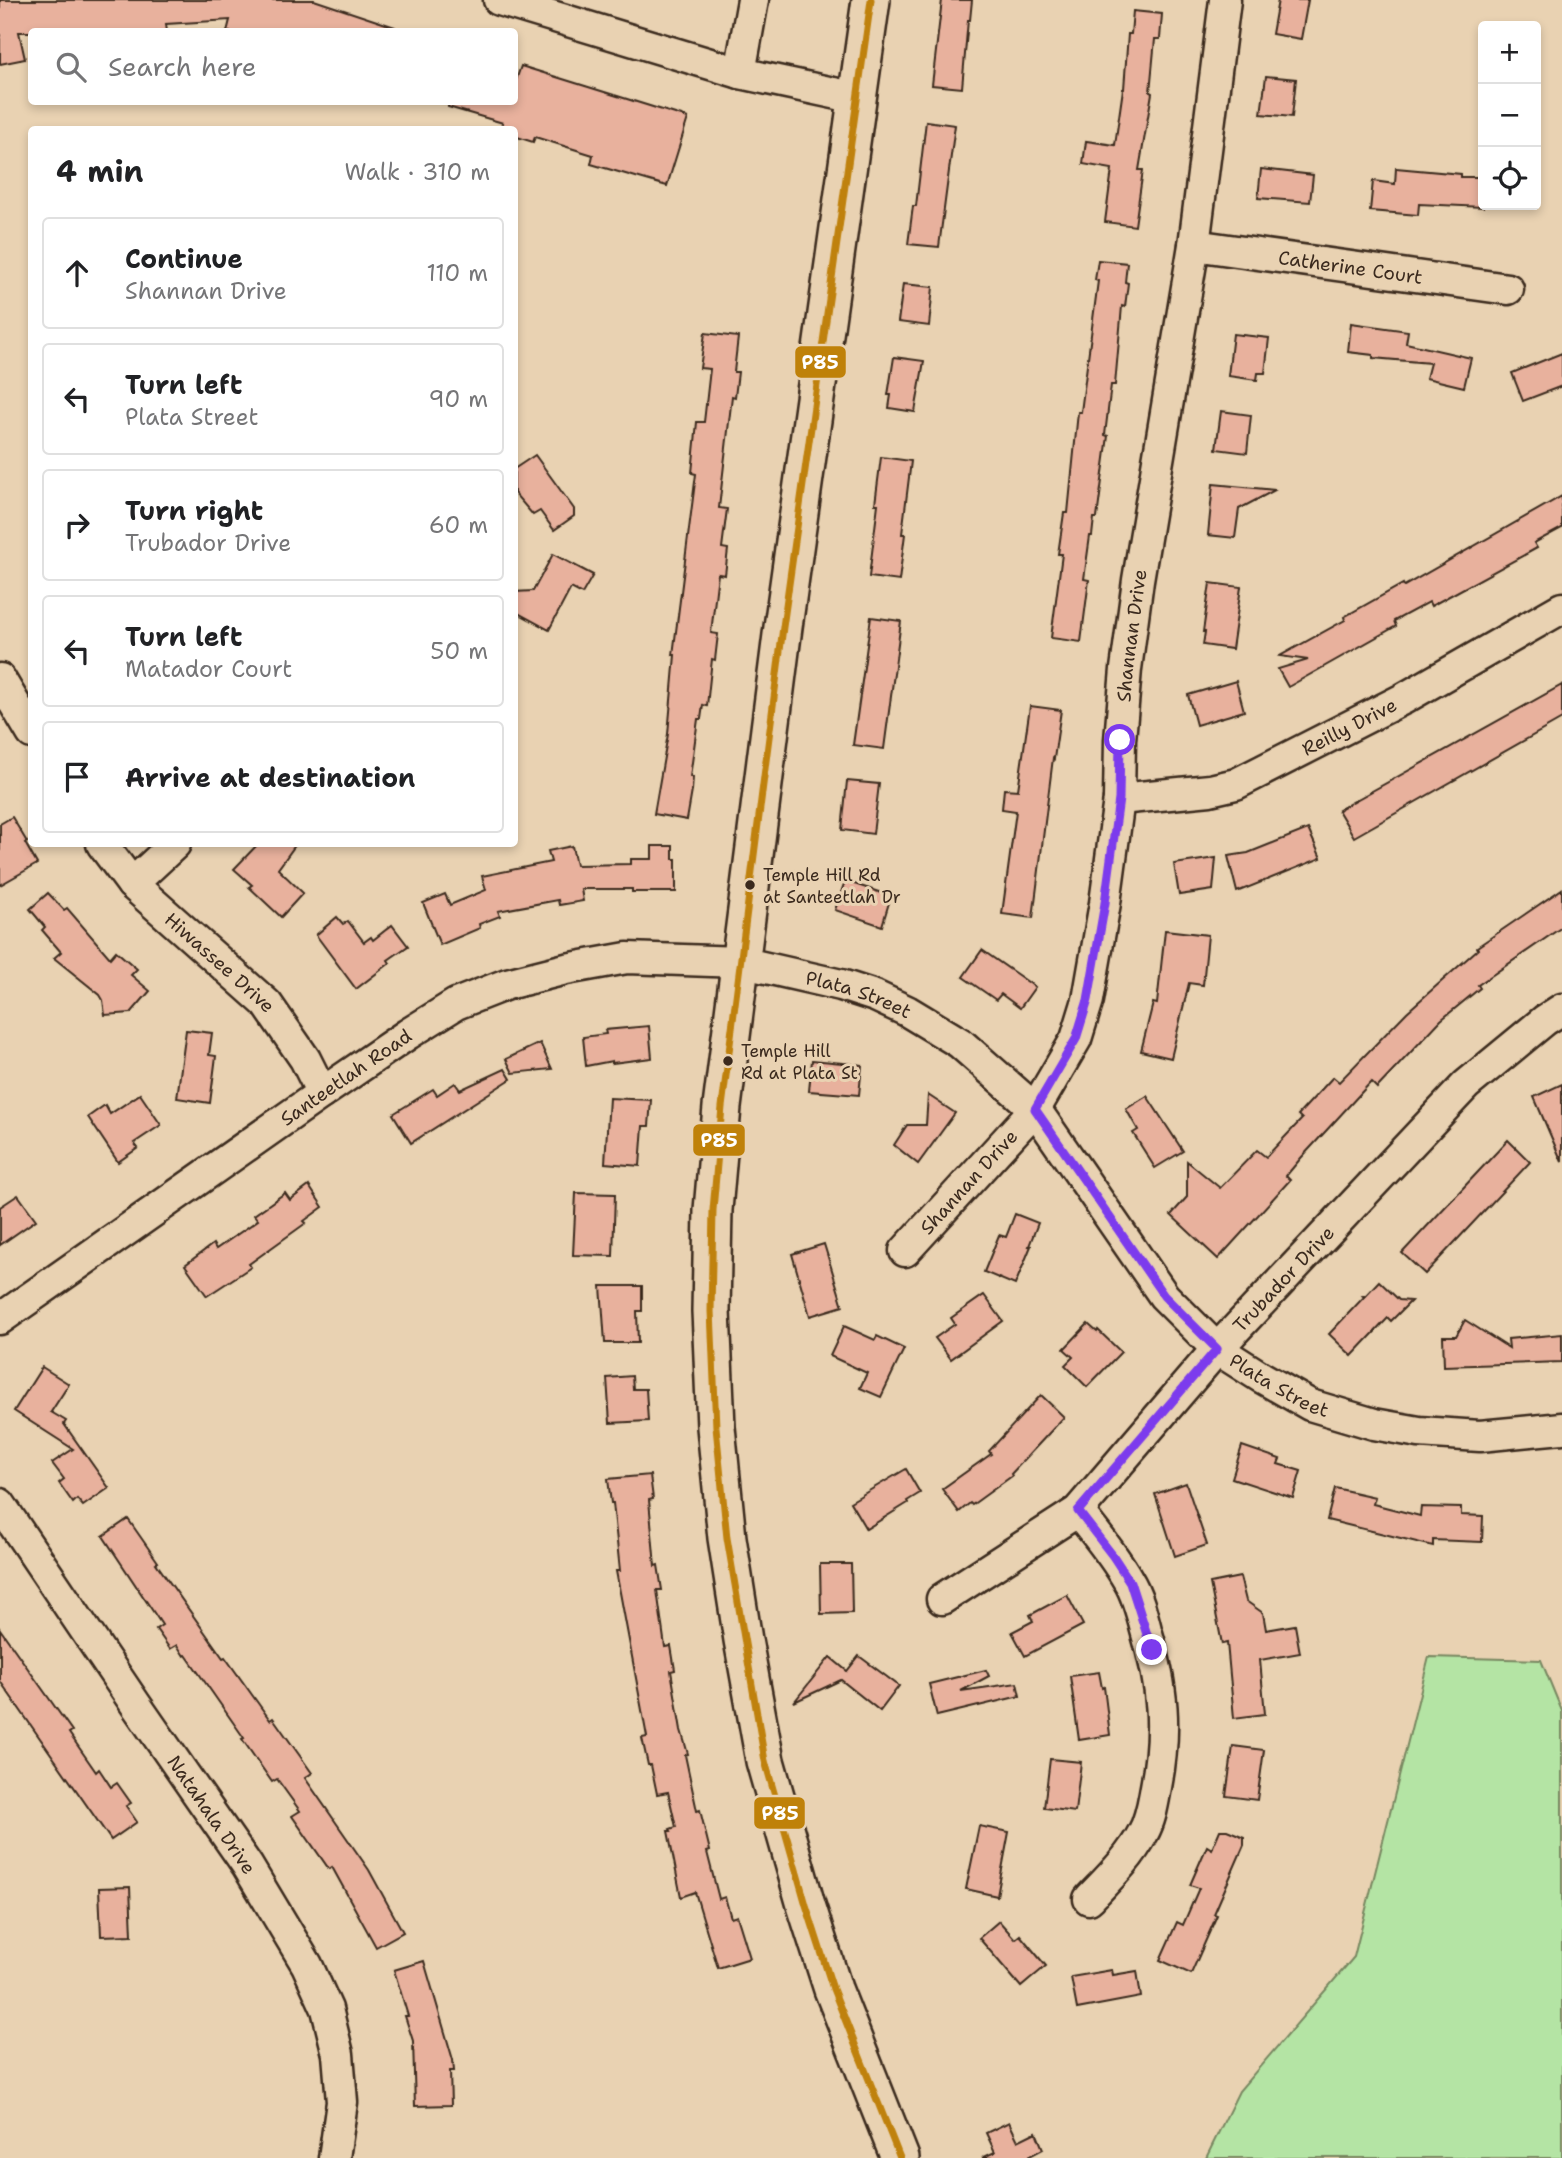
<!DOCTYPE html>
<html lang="en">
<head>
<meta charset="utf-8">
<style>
  :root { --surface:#fff; --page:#f6f6f6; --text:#202124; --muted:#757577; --line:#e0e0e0 }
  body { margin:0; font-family:"Shantell Sans",sans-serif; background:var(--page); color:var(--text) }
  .controls { position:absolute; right:21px; top:21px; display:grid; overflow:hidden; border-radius:7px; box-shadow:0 4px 10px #0003 }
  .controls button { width:63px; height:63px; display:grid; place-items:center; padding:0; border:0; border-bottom:2px solid var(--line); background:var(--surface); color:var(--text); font:35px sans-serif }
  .stop { position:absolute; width:21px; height:21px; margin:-16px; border:5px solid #7c3aed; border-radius:50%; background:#fff }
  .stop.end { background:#7c3aed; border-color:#fff; box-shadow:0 2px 7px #0008 }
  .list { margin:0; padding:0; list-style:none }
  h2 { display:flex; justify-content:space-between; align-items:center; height:91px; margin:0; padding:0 28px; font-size:30px }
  h2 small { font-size:23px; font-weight:400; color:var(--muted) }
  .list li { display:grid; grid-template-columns:46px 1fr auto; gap:21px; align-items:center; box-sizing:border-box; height:112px; margin:0 14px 14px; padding:0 14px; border:2px solid var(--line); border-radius:7px }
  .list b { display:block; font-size:26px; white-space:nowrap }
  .list p { margin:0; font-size:23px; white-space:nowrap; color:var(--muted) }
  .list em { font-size:23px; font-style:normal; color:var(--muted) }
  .icon { flex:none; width:38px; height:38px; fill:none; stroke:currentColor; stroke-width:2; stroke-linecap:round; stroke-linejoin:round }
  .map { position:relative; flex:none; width:1562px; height:2158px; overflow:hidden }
  .search { position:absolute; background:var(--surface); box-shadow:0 4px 10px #0003; left:28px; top:28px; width:490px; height:77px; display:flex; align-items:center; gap:18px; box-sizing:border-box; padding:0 24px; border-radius:7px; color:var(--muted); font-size:26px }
  .panel { position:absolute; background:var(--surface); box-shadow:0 4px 10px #0003; left:28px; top:126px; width:490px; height:721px; border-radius:7px }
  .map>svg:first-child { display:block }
</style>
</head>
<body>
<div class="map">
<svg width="1562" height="2158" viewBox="0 0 1562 2158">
  <rect width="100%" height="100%" fill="#e9d2b2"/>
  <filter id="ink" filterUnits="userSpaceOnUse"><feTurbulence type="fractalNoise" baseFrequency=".0143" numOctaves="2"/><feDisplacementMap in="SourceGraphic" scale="14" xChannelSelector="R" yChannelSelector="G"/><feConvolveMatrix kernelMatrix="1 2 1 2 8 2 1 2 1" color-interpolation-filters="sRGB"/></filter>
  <g filter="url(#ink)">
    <polygon fill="#b4e4a4" stroke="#788761" stroke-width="2" points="1429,1657 1541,1660 1562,1711 1562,2158 1206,2158 1239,2091 1354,1957"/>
    <g fill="#e8b19d" stroke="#3b2a1e" stroke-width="2">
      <polygon points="0,0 314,0 395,27 395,32 227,32 230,20 166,24 167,32 19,32 25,59 0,64"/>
      <polygon points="942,0 972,0 970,20 968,20 962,88 932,85"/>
      <polygon points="1278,0 1308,0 1301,39 1272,34"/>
      <polygon points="1133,11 1162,14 1160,39 1155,39 1150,92 1152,93 1139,170 1143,170 1135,226 1105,222 1112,169 1083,164 1086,141 1115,145 1123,89 1124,89 1128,34 1131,34"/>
      <polygon points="521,66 688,118 667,186 591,164 593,155 535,137 533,142 514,136 514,130 501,130 503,123 448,107 448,102 514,102 514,86"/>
      <polygon points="1266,76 1296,79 1292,117 1261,114"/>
      <polygon points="926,121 955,125 939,247 908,244 913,206 916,206"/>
      <polygon points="1396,168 1461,174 1461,177 1483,177 1483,207 1419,204 1418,215 1370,211 1373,181 1395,184"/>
      <polygon points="1261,169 1313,175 1310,202 1258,198"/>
      <polygon points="1098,260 1127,263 1125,282 1128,283 1125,307 1122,306 1115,385 1111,385 1105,435 1108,436 1097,518 1094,518 1092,536 1090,536 1084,579 1089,580 1081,642 1051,638 1062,554 1058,554 1064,513 1068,513 1078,412 1081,412 1098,281 1095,280"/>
      <polygon points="903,284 933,287 929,326 898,322"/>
      <polygon points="1351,323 1408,331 1406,343 1471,358 1464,387 1426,378 1430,363 1373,358 1373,355 1348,352"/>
      <polygon points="705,333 738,337 734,372 738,372 735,397 732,396 719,508 727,509 722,548 728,549 725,575 718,574 711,633 718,634 715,660 712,659 707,706 703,705 701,719 698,719 690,777 693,777 692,791 687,820 654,814 668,734 675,655 673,655 696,474 692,473 697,422 704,422 710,369 700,368"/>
      <polygon points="1233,334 1269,338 1265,373 1258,373 1257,380 1228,376"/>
      <polygon points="1562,353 1562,386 1523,401 1512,373"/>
      <polygon points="894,357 924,361 915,412 889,408 891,395 888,395"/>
      <polygon points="1221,411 1251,415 1247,453 1216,449"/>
      <polygon points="535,455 574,509 574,516 554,530 540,511 533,515 514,493 514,469"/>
      <polygon points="881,457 911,461 902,534 905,534 899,581 869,577 878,504 875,504"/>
      <polygon points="1213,484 1275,490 1239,509 1235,538 1208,535"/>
      <polygon points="1562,496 1562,528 1534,543 1537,548 1431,606 1429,602 1394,621 1396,626 1288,687 1278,669 1308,660 1280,656 1345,620 1344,617 1403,584 1404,586"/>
      <polygon points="553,554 593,575 582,594 571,588 549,630 514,611 514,592 533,591"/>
      <polygon points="1210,583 1241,587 1232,649 1203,645 1205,632 1203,632"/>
      <polygon points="871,617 901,621 884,749 853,745"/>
      <polygon points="1236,681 1244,711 1196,725 1188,695"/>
      <polygon points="1562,685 1562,719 1354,837 1338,810"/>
      <polygon points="1030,706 1061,710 1054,759 1053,758 1033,918 1002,914 1016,811 1002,809 1004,789 1018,790"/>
      <polygon points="847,781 879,784 873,834 842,830"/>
      <polygon points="12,817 27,842 25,843 37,864 0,885 0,824"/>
      <polygon points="1308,829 1321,858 1237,892 1228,856 1248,853"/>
      <polygon points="258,844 296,844 278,869 303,893 281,917 249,887 252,885 234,869"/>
      <polygon points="572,846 576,865 631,864 631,859 652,859 652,846 673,846 673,859 676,859 676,892 632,892 632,889 581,889 583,901 559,905 558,900 498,911 500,916 479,924 480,928 440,945 423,903 445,894 450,905 486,890 482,876 551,862 548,851"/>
      <polygon points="1216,858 1213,890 1179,895 1174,864"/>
      <polygon points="845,881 891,896 882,926 835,910"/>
      <polygon points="1562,889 1562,927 1478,985 1480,988 1441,1020 1377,1088 1371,1082 1301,1158 1286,1176 1290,1180 1218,1259 1171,1215 1187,1197 1187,1161 1220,1188 1257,1150 1266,1157 1302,1119 1298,1115 1333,1077 1339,1082 1407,1012 1478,949 1477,947"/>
      <polygon points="48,893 64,910 67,908 110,958 116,951 137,969 131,975 150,991 131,1013 105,1015 103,1000 100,995 54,958 61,952 42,930 45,927 30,909"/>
      <polygon points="337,917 343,924 348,921 364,942 371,937 373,940 392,925 408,946 388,960 390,963 356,989 316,935"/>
      <polygon points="1165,930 1208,935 1203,985 1189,983 1171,1058 1141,1051 1153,1003 1157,1004"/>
      <polygon points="982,950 1035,987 1020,1008 1001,994 996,1000 963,977"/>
      <polygon points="649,1026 652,1058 612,1063 612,1061 586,1066 583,1037 606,1034 605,1030"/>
      <polygon points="186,1030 212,1033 209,1055 216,1056 210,1103 177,1098"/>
      <polygon points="540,1043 552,1069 513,1073 506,1059"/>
      <polygon points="812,1060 862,1065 859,1095 809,1091"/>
      <polygon points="505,1069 511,1079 411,1143 393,1114 433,1089 437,1095 455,1083 460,1090"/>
      <polygon points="1562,1084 1562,1162 1534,1097"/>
      <polygon points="140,1094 161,1125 134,1143 138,1148 118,1162 88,1117 105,1105 110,1114"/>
      <polygon points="928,1095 955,1113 918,1164 894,1145 907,1125 926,1125"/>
      <polygon points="1147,1096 1183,1151 1155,1168 1133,1133 1138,1130 1126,1109"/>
      <polygon points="609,1098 651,1100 649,1126 643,1126 640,1166 605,1163"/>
      <polygon points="1508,1140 1530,1162 1425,1274 1402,1253"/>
      <polygon points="309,1186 323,1207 304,1221 306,1223 249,1264 251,1267 207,1296 185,1265 213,1244 216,1249 258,1220 254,1215 285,1193 290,1200"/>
      <polygon points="576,1193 615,1194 613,1256 573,1255"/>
      <polygon points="18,1195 36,1220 0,1245 0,1207"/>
      <polygon points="1015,1214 1038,1223 1029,1246 1031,1246 1015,1285 984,1272 999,1235 1006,1237"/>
      <polygon points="824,1244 843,1306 810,1316 792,1254"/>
      <polygon points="1379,1281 1399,1300 1411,1301 1391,1321 1388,1318 1352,1356 1329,1334 1364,1297 1363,1296 1365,1296"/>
      <polygon points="601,1286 642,1286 642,1311 637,1311 638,1343 605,1343"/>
      <polygon points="984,1295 1003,1321 951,1359 935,1338 955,1324 951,1318"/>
      <polygon points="1465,1320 1509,1348 1508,1339 1562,1334 1562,1362 1444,1366 1443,1336 1456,1336"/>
      <polygon points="1088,1324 1097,1332 1098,1330 1121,1352 1087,1387 1065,1365 1073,1357 1064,1349"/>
      <polygon points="844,1326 875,1340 877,1336 904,1349 881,1397 860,1388 867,1373 830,1356"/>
      <polygon points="42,1367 69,1384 51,1412 66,1421 64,1424 109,1488 83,1506 77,1499 73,1503 59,1483 64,1479 52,1463 73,1449 14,1411"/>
      <polygon points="632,1376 633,1389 646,1389 648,1421 610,1423 607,1378"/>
      <polygon points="1041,1395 1064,1417 1011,1474 1012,1476 972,1505 970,1503 959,1512 942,1489 991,1454 989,1451"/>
      <polygon points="1242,1446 1280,1459 1278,1464 1301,1471 1293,1498 1232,1478"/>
      <polygon points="906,1469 920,1493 907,1501 908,1503 866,1529 850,1502"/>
      <polygon points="650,1475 653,1499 649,1500 655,1566 658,1565 662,1590 657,1590 665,1647 671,1646 675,1670 671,1671 681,1730 688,1754 685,1755 697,1811 700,1810 710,1851 707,1852 719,1899 725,1897 731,1918 737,1916 750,1958 718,1968 695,1892 681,1897 668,1831 671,1831 670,1829 676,1827 668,1792 657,1794 651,1765 648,1765 642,1738 647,1737 616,1571 620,1571 613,1503 611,1503 608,1479"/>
      <polygon points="1186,1483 1207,1545 1175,1556 1155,1494"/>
      <polygon points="1335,1488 1375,1497 1373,1504 1420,1516 1421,1507 1461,1508 1461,1515 1483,1516 1482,1542 1433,1540 1433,1546 1327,1520"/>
      <polygon points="128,1519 158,1562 156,1563 223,1658 225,1657 270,1720 273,1718 312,1773 305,1778 369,1870 403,1932 376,1947 332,1867 329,1869 292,1816 300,1811 277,1779 272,1782 242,1739 244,1738 186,1655 184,1656 177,1645 170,1649 156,1629 162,1625 103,1536"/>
      <polygon points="820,1564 851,1564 852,1613 821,1614"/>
      <polygon points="1240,1577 1246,1601 1263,1613 1266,1630 1295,1625 1300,1653 1260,1660 1265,1714 1234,1718 1227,1643 1222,1644 1210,1583"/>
      <polygon points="1067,1595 1083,1625 1025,1656 1012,1632 1033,1621 1030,1615"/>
      <polygon points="0,1629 72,1731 69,1733 96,1772 99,1769 111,1787 117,1783 131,1803 126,1806 137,1822 111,1840 0,1681"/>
      <polygon points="859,1656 899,1686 880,1711 841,1680 794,1702 830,1657 847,1671"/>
      <polygon points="986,1670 989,1676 961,1691 1017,1683 1020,1696 937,1716 929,1684"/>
      <polygon points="1099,1672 1102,1688 1104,1687 1110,1735 1079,1740 1070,1676"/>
      <polygon points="1233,1746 1264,1750 1257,1800 1226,1796"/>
      <polygon points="1050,1759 1081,1762 1075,1812 1044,1808"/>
      <polygon points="979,1826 1009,1832 997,1896 966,1889"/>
      <polygon points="1220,1830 1227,1830 1244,1837 1244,1845 1214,1914 1217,1915 1191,1974 1160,1960 1177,1922 1183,1925 1199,1888 1190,1885 1207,1846 1212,1849"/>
      <polygon points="130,1887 132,1935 101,1936 99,1888"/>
      <polygon points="999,1921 1015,1939 1020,1935 1046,1966 1021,1987 979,1938"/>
      <polygon points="424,1961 453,2060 454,2071 450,2071 451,2105 415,2106 413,2041 405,2016 408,2016 394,1970"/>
      <polygon points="1112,1970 1113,1975 1137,1971 1141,1997 1077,2009 1071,1977"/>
      <polygon points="1009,2122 1018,2141 1036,2132 1043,2149 1026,2158 982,2158 995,2152 986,2133"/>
    </g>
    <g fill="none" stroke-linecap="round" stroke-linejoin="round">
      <g stroke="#3b2a1e" stroke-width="35">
        <g id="minor">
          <polyline points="499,0 740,73 857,98"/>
          <polyline points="740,73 753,0"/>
          <path id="s1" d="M1194,245L1508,289"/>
          <polyline points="0,679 32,733"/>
          <path id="s2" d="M1119,799L1210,790L1236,784L1403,699L1562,608"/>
          <path id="s3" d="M102,844L132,884L267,1004L305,1059L322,1093"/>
          <polyline points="132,884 175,844"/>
          <path id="s4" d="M905,1251L1035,1109L1076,1039L1088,1000L1105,903L1119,799L1120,740L1126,669L1138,580L1194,245L1225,0"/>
          <path id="s5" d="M0,1319L322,1093L408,1034L456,1004L507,984L566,969L627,958L740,962L841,985L875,996L907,1011L960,1043L1035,1109L1164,1296L1217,1349L1261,1377L1310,1405L1374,1424L1419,1432L1480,1436L1562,1428"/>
          <path id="s6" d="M0,1504L136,1705L247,1865L307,1965L327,2009L338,2054L342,2102L334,2158"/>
          <path d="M1078,1511C1095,1533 1114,1555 1128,1580C1137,1594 1142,1614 1146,1630C1163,1687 1167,1728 1156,1787C1153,1803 1151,1819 1143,1833C1130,1858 1108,1879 1089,1899"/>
          <path id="s7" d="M942,1599L1078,1511L1217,1349L1466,1085L1545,1020L1562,1009"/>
        </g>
      </g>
      <g stroke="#3b2a1e" stroke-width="42">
        <polyline id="major" points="871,0 783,627 722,1107 713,1210 711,1311 716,1427 727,1538 743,1640 765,1761 806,1905 833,1989 900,2158"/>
      </g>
      <use href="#minor" stroke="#e9d2b2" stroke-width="30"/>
      <use href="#major" stroke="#e9d2b2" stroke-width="37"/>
      <g stroke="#e9d2b2" stroke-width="12">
        <polyline id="bus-1" points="871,0 783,627 722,1107 713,1210 711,1311 716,1427 727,1538 765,1761 806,1905 833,1989 900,2158"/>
      </g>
      <use href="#bus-1" stroke="#bf8109" stroke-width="7"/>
    </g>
  </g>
  <g fill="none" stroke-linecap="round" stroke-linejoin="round" filter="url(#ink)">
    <polyline stroke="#7c3aed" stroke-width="9" points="1120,740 1119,799 1105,903 1088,1000 1076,1039 1035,1109 1164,1296 1217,1349 1078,1511 1113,1556 1130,1582 1152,1650"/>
  </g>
  <g fill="#3b2a1e" stroke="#e9d2b2" stroke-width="2.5">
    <circle cx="750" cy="885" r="6"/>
    <circle cx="728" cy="1061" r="6"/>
  </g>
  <g text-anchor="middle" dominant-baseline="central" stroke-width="6" stroke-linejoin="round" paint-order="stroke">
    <g font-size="17" fill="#3b2a1e" stroke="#e9d2b2" text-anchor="start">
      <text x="763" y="875">Temple Hill Rd<tspan x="763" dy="22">at Santeetlah Dr</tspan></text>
      <text x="741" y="1051">Temple Hill<tspan x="741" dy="22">Rd at Plata St</tspan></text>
    </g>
    <g font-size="19" fill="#3b2a1e" stroke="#e9d2b2">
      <text stroke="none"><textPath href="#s1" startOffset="158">Catherine Court</textPath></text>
      <text stroke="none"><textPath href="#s4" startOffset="682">Shannan Drive</textPath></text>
      <text stroke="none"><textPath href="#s2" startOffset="245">Reilly Drive</textPath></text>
      <text stroke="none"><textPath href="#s3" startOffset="168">Hiwassee Drive</textPath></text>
      <text stroke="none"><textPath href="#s5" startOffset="968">Plata Street</textPath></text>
      <text stroke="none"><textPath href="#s5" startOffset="422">Santeetlah Road</textPath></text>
      <text stroke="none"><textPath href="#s4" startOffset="94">Shannan Drive</textPath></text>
      <text stroke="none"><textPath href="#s7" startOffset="472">Trubador Drive</textPath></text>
      <text stroke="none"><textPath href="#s5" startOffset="1556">Plata Street</textPath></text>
      <text stroke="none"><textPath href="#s6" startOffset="376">Natahala Drive</textPath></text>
    </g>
  </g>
  <g stroke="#e9d2b2" stroke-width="2.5">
    <rect x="794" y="345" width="53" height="34" rx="7" fill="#bf8109"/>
    <rect x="692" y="1123" width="54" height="34" rx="7" fill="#bf8109"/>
    <rect x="753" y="1796" width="53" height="34" rx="7" fill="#bf8109"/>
  </g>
  <g font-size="19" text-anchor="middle" font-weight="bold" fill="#fff">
    <text x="820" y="369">P85</text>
    <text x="719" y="1147">P85</text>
    <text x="780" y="1820">P85</text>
  </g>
</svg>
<div class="controls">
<button>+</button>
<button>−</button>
<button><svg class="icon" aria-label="locate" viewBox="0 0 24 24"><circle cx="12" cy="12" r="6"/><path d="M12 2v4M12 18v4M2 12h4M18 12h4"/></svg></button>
</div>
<div class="stop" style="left:1120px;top:740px"></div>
<div class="stop end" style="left:1152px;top:1650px"></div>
<div class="search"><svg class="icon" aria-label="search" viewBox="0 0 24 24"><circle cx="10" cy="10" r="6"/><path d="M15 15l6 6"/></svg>Search here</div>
<section class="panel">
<h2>4 min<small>Walk · 310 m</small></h2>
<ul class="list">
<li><svg class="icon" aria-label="ahead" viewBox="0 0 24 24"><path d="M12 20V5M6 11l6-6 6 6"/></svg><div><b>Continue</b><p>Shannan Drive</p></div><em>110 m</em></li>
<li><svg class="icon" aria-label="left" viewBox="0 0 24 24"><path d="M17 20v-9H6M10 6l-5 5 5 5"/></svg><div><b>Turn left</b><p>Plata Street</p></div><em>90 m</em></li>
<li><svg class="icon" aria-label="right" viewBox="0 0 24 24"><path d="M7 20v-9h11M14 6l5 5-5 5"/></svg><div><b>Turn right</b><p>Trubador Drive</p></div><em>60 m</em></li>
<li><svg class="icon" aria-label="left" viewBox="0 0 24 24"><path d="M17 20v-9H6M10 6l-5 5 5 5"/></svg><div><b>Turn left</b><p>Matador Court</p></div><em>50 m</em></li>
<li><svg class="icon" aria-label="arrive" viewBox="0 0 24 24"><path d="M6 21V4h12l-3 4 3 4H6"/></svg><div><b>Arrive at destination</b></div></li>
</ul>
</section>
</div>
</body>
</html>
